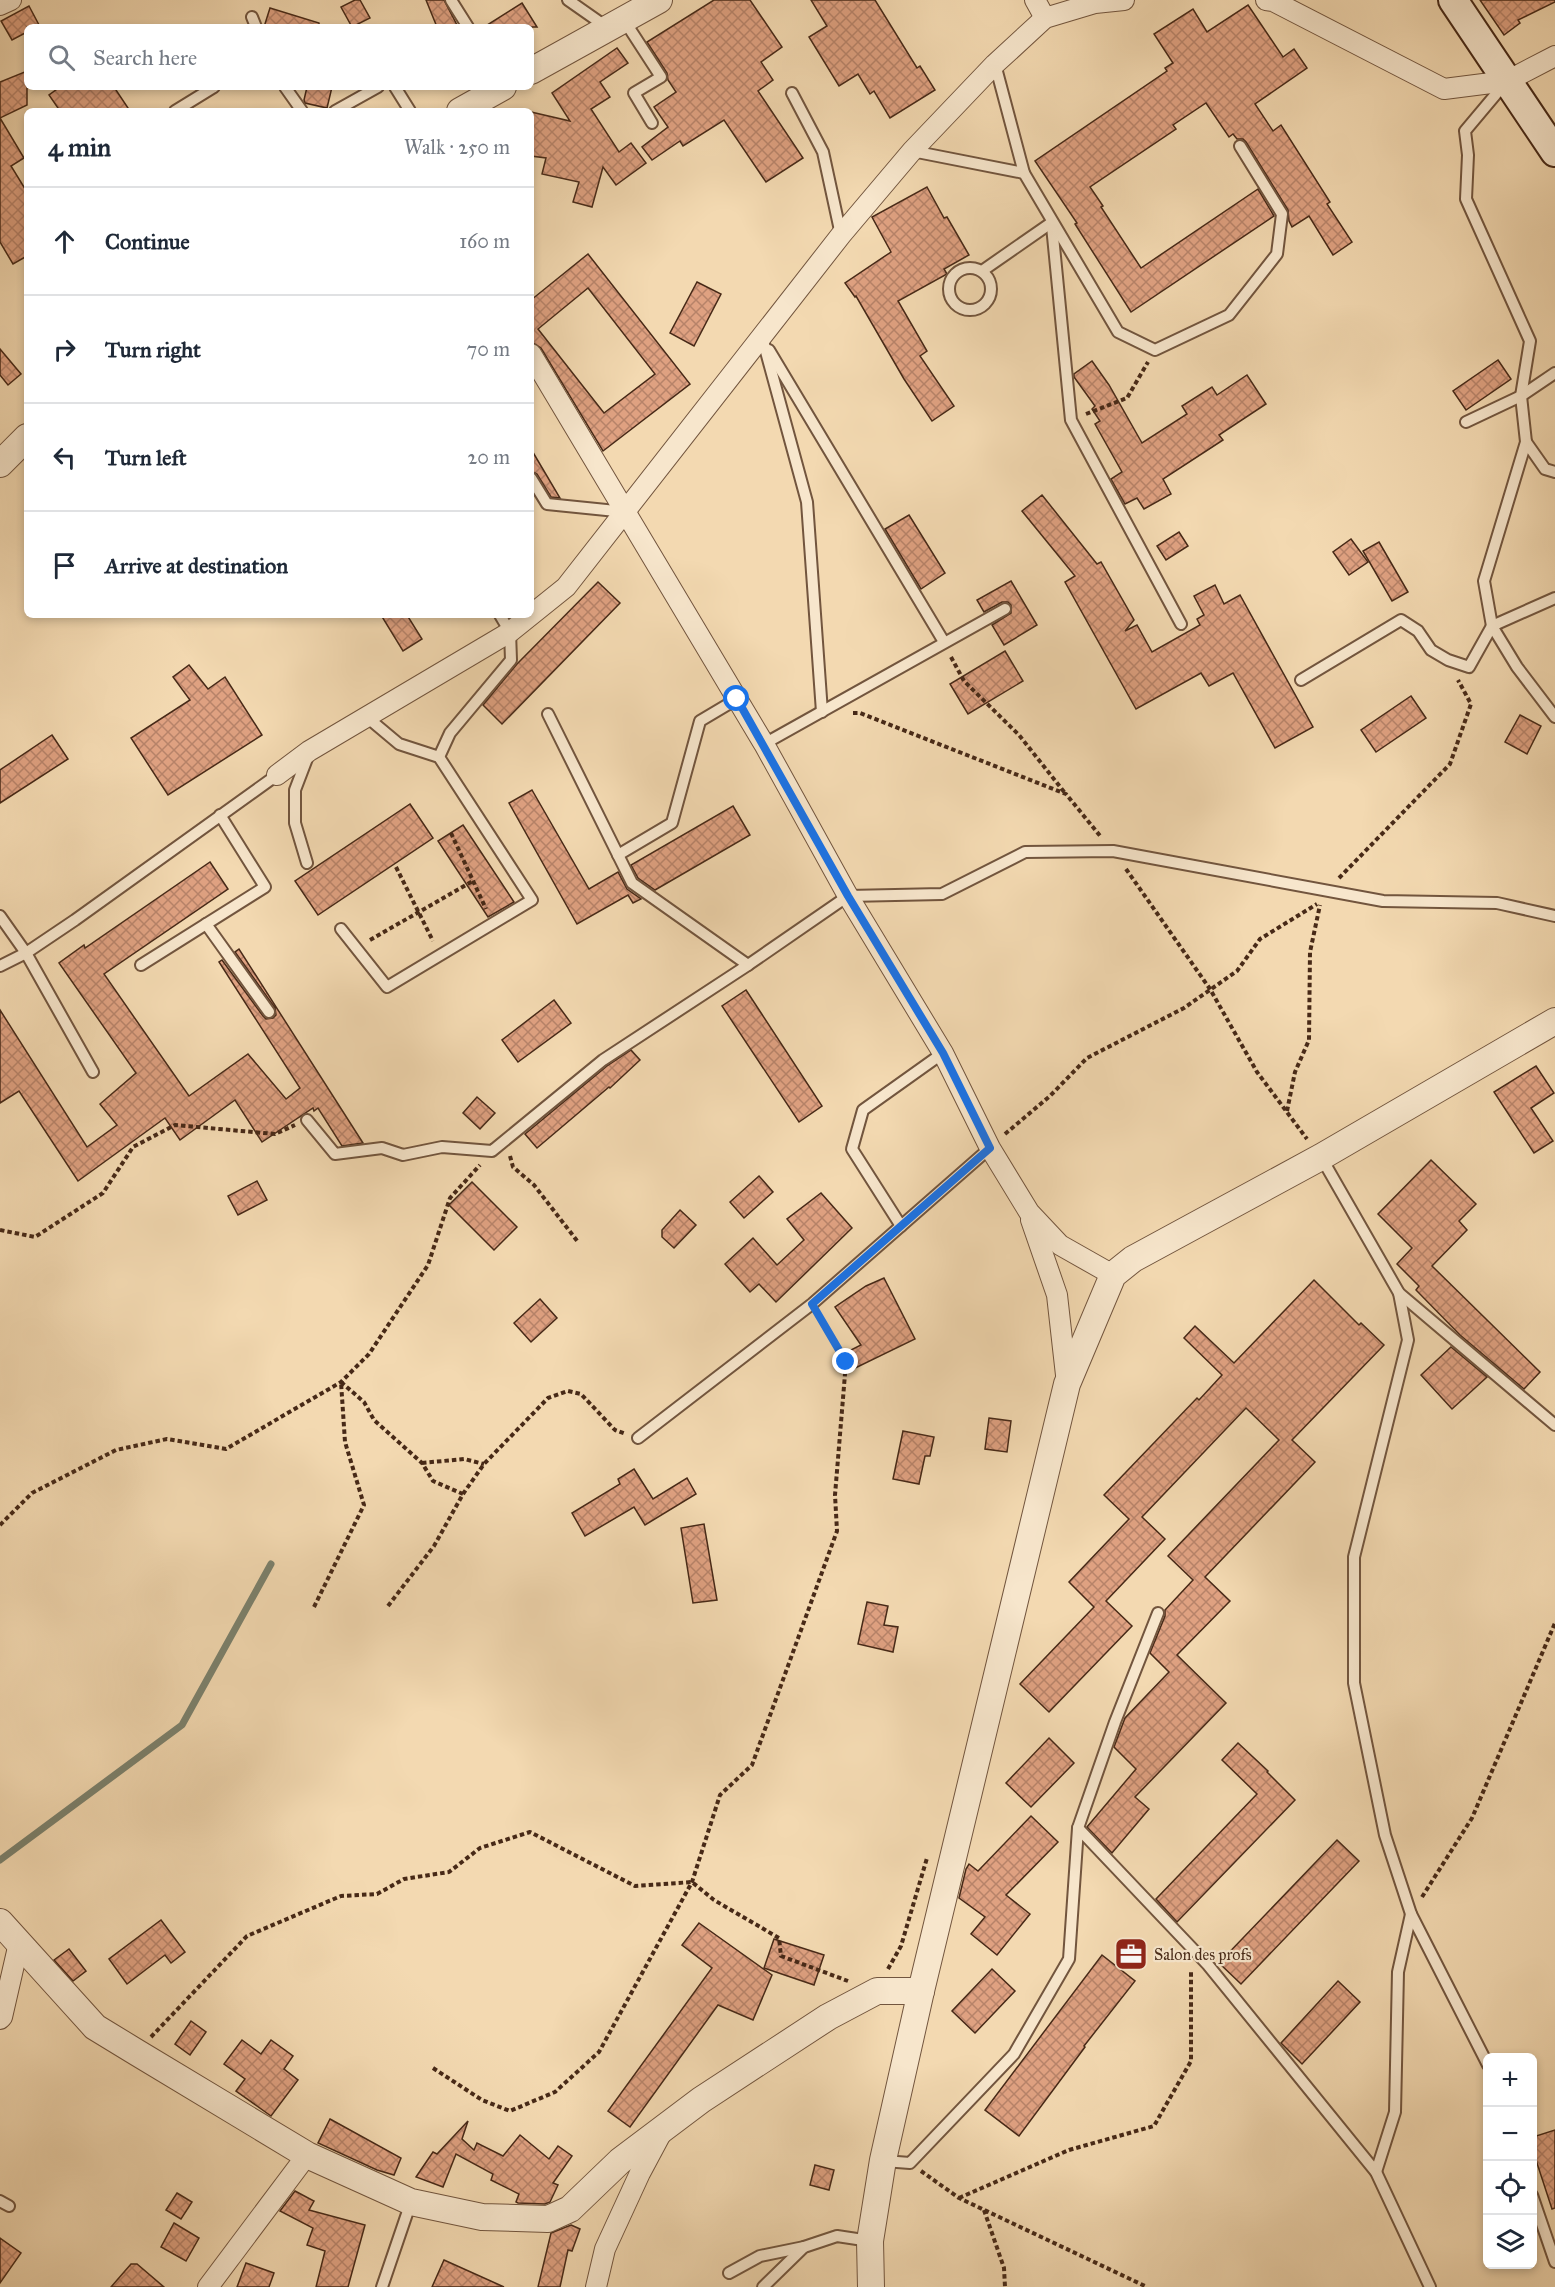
<!DOCTYPE html>
<html lang="en">
<head>
<meta charset="utf-8">
<style>
  :root { --surface:#fff; --page:#f2f2f3; --text:#1f2937; --muted:#747a83; --line:#e0e1e3 }
  body { margin:0; font-family:"IM FELL Great Primer",serif; background:var(--page); color:var(--text) }
  .controls { position:absolute; right:18px; bottom:18px; display:grid; overflow:hidden; border-radius:9px; box-shadow:0 3px 9px #0003 }
  .controls button { width:54px; height:54px; display:grid; place-items:center; padding:0; border:0; border-bottom:2px solid var(--line); background:var(--surface); color:var(--text); font:30px sans-serif }
  .stop { position:absolute; width:18px; height:18px; margin:-14px; border:4px solid #1a73e8; border-radius:50%; background:#fff }
  .stop.end { background:#1a73e8; border-color:#fff; box-shadow:0 2px 6px #0008 }
  .list { margin:0; padding:0; list-style:none }
  h2 { display:flex; justify-content:space-between; align-items:center; height:78px; margin:0; padding:0 24px; font-size:26px }
  h2 small { font-size:20px; font-weight:400; color:var(--muted) }
  .list li { display:grid; grid-template-columns:39px 1fr auto; gap:18px; align-items:center; box-sizing:border-box; height:108px; padding:0 24px; border-top:2px solid var(--line) }
  .list b { display:block; font-size:22px; white-space:nowrap }
  .list em { font-size:20px; font-style:normal; color:var(--muted) }
  .icon { flex:none; width:33px; height:33px; fill:none; stroke:currentColor; stroke-width:2; stroke-linecap:round; stroke-linejoin:round }
  .map { position:relative; flex:none; width:1555px; height:2287px; overflow:hidden }
  .search { position:absolute; background:var(--surface); box-shadow:0 3px 9px #0003; left:24px; top:24px; width:510px; height:66px; display:flex; align-items:center; gap:15px; box-sizing:border-box; padding:0 21px; border-radius:9px; color:var(--muted); font-size:22px }
  .panel { position:absolute; background:var(--surface); box-shadow:0 3px 9px #0003; left:24px; top:108px; width:510px; height:510px; border-radius:9px }
  .map>svg:first-child { display:block }
</style>
</head>
<body>
<div class="map">
<svg width="1555" height="2287" viewBox="0 0 1555 2287">
  <defs>
    <pattern id="building-cross-hatch" width="8" height="8" patternUnits="userSpaceOnUse" patternTransform="scale(1.5)"><rect width="8" height="8" fill="#dfa181"/><path d="M0 0l8 8M0 8l8-8" fill="none" stroke="#b78369"/></pattern>
  </defs>
  <rect width="100%" height="100%" fill="#f3d9b1"/>
  <filter id="stains"><feTurbulence type="fractalNoise" baseFrequency=".00333" numOctaves="4"/><feColorMatrix values="0 0 0 0 .2 0 0 0 0 .09 0 0 0 0 .02 0 0 0 .5 -.17"/></filter>
  <radialGradient id="worn" r=".72"><stop offset=".6" stop-color="#630" stop-opacity="0"/><stop offset="1" stop-color="#630" stop-opacity=".3"/></radialGradient>
  <g fill="none" stroke-linecap="round" stroke-linejoin="round">
    <polyline stroke="#7b816d" stroke-width="7" points="0,1860 182,1725 271,1564"/>
  </g>
  <g fill="url(#building-cross-hatch)" stroke="#472917" stroke-width="1.5" fill-rule="evenodd">
    <polygon points="355,0 360,0 370,18 352,27 341,7"/>
    <polygon points="426,0 444,0 458,27 437,27"/>
    <polygon points="714,0 750,0 782,47 761,62 773,80 758,91 803,158 766,182 724,120 683,146 680,141 652,160 642,147 668,127 654,107 676,92 668,80 667,73 647,42"/>
    <polygon points="811,0 875,0 917,68 920,66 935,90 890,118 874,91 870,94 858,74 839,86 809,37 827,26"/>
    <polygon points="1480,0 1555,0 1555,2 1518,20 1520,23 1504,35"/>
    <polygon points="522,3 537,27 484,27"/>
    <polygon points="1248,5 1283,57 1294,49 1307,68 1255,104 1273,131 1281,125 1330,202 1327,204 1352,242 1333,255 1309,216 1292,227 1289,221 1288,210 1246,142 1243,139 1237,139 1233,134 1229,137 1206,103 1173,125 1176,129 1090,187 1103,206 1101,207 1141,268 1258,189 1274,216 1131,312 1075,224 1077,223 1035,161 1167,71 1165,68 1173,63 1154,34 1193,9 1207,32"/>
    <polygon points="29,6 39,25 27,27 27,32 12,40 1,21"/>
    <polygon points="270,8 319,23 319,27 264,27"/>
    <polygon points="617,48 628,63 600,82 610,97 591,109 619,152 631,143 646,163 616,185 603,167 592,207 573,202 579,182 542,174 546,158 531,156 531,112 570,121 552,93"/>
    <polygon points="27,71 27,105 0,118 0,82"/>
    <polygon points="60,87 114,87 130,111 60,111 49,95"/>
    <polygon points="307,87 332,87 327,108 305,103 304,100"/>
    <polygon points="0,118 24,158 11,166 27,192 27,256 13,264 0,242"/>
    <polygon points="927,187 944,218 947,217 969,255 944,269 947,274 898,301 927,351 920,356 954,406 932,421 904,379 856,296 855,297 845,283 891,252 872,217"/>
    <path d="M588,254L690,384L603,451L541,348L531,342V300ZM588,288L655,374L604,413L538,329Z"/>
    <polygon points="697,282 721,294 694,346 670,333"/>
    <polygon points="0,349 21,374 8,385 0,375"/>
    <polygon points="1498,360 1511,379 1466,410 1453,391"/>
    <polygon points="1092,361 1109,385 1142,443 1187,414 1182,406 1212,387 1217,395 1247,375 1266,404 1219,435 1223,440 1163,479 1171,494 1144,509 1137,498 1125,504 1111,479 1122,472 1095,424 1100,421 1092,409 1095,406 1074,377 1074,374"/>
    <polygon points="531,449 560,498 551,497 537,474 531,471"/>
    <polygon points="1042,495 1097,564 1101,562 1134,620 1125,631 1137,625 1152,652 1200,625 1197,619 1204,615 1194,596 1215,585 1224,604 1240,595 1313,727 1275,748 1233,673 1209,686 1201,673 1136,709 1065,582 1075,576 1022,511"/>
    <polygon points="909,515 945,573 921,589 885,529"/>
    <polygon points="1179,532 1188,546 1166,560 1157,546"/>
    <polygon points="1351,539 1368,562 1349,575 1333,552"/>
    <polygon points="1379,542 1408,592 1392,601 1363,551"/>
    <polygon points="1011,581 1037,625 1004,645 992,625 1011,613 1011,605 1008,602 1002,602 984,612 977,600"/>
    <polygon points="598,582 620,603 502,724 483,705 517,664"/>
    <polygon points="381,615 407,615 422,639 403,651"/>
    <polygon points="1005,651 1023,681 968,714 950,684"/>
    <polygon points="189,665 208,689 225,677 262,735 168,795 131,738 190,700 173,677"/>
    <polygon points="1411,696 1426,718 1376,752 1361,730"/>
    <polygon points="1520,715 1541,726 1527,754 1505,742"/>
    <polygon points="52,735 68,759 0,803 0,770"/>
    <polygon points="532,790 589,889 618,872 627,889 641,899 633,903 628,895 577,924 509,803"/>
    <polygon points="410,804 433,838 318,915 295,881"/>
    <polygon points="733,806 750,835 655,890 638,878 631,865"/>
    <polygon points="463,825 514,902 488,917 438,841"/>
    <polygon points="210,862 228,889 104,974 189,1096 248,1054 286,1099 300,1088 219,962 222,960 263,1016 266,1019 273,1018 276,1015 275,1008 235,952 239,949 363,1143 342,1146 318,1108 314,1111 313,1108 262,1142 235,1100 180,1140 165,1118 78,1181 19,1091 0,1103 0,1010 87,1147 117,1125 100,1104 136,1073 59,963 84,945 85,948"/>
    <polygon points="746,990 822,1106 799,1122 722,1006"/>
    <polygon points="554,1000 571,1023 518,1062 502,1040"/>
    <polygon points="631,1050 640,1060 610,1088 609,1087 537,1148 525,1134 607,1066"/>
    <polygon points="1536,1066 1554,1093 1531,1108 1553,1141 1534,1153 1494,1092"/>
    <polygon points="477,1097 495,1113 480,1129 463,1113"/>
    <polygon points="1431,1160 1476,1204 1459,1221 1467,1230 1432,1266 1540,1372 1524,1389 1460,1335 1416,1290 1419,1286 1397,1264 1412,1248 1378,1214"/>
    <polygon points="759,1176 773,1192 744,1218 730,1202"/>
    <polygon points="257,1181 267,1200 238,1215 228,1196"/>
    <polygon points="472,1182 517,1227 494,1250 449,1205"/>
    <polygon points="821,1193 852,1228 776,1302 759,1284 750,1292 725,1264 753,1238 777,1265 804,1240 787,1219"/>
    <polygon points="680,1210 696,1225 674,1248 662,1237 662,1230"/>
    <polygon points="884,1278 915,1339 845,1373 837,1357 861,1345 835,1307 866,1286"/>
    <polygon points="1314,1280 1359,1325 1361,1323 1384,1345 1292,1440 1315,1462 1205,1577 1230,1601 1177,1655 1226,1703 1135,1797 1149,1809 1112,1853 1087,1827 1136,1769 1114,1747 1125,1718 1169,1672 1150,1653 1165,1616 1165,1610 1193,1580 1168,1556 1279,1440 1246,1408 1142,1517 1165,1539 1106,1601 1132,1626 1049,1712 1020,1684 1094,1607 1069,1582 1129,1519 1104,1495 1197,1398 1199,1400 1222,1375 1184,1338 1195,1326 1234,1363"/>
    <polygon points="540,1299 557,1318 531,1342 514,1323"/>
    <polygon points="1451,1347 1487,1377 1452,1409 1421,1375"/>
    <polygon points="989,1418 1011,1421 1007,1452 985,1449"/>
    <polygon points="903,1431 934,1437 930,1456 925,1456 919,1484 893,1479"/>
    <polygon points="634,1469 653,1499 687,1478 696,1494 645,1525 634,1507 585,1536 572,1513 620,1484 618,1479"/>
    <polygon points="704,1524 717,1600 693,1603 681,1528"/>
    <polygon points="867,1602 888,1606 884,1625 898,1627 893,1652 858,1644"/>
    <polygon points="1049,1738 1074,1763 1031,1807 1006,1783"/>
    <polygon points="1238,1743 1268,1771 1267,1772 1295,1800 1177,1922 1156,1899 1257,1794 1222,1760"/>
    <polygon points="1031,1816 1058,1842 1006,1895 1030,1914 997,1955 971,1934 985,1917 959,1898 966,1869 969,1864 978,1871"/>
    <polygon points="1337,1840 1359,1861 1241,1984 1219,1963"/>
    <polygon points="161,1920 185,1952 171,1963 165,1955 127,1984 109,1959"/>
    <polygon points="699,1923 772,1975 753,2020 718,2005 630,2127 608,2111 712,1968 682,1945"/>
    <polygon points="774,1939 824,1955 814,1985 764,1968"/>
    <polygon points="69,1949 86,1971 73,1981 54,1960"/>
    <polygon points="1102,1955 1135,1981 1084,2046 1085,2047 1019,2136 985,2110"/>
    <polygon points="992,1969 1015,1991 975,2033 952,2011"/>
    <polygon points="1338,1981 1360,2002 1302,2064 1281,2043"/>
    <polygon points="191,2021 206,2032 190,2055 175,2044"/>
    <polygon points="242,2040 261,2054 271,2040 293,2056 284,2069 298,2080 271,2116 236,2091 245,2079 224,2064"/>
    <polygon points="330,2119 401,2158 394,2175 377,2170 318,2143"/>
    <polygon points="468,2121 462,2139 474,2150 477,2143 503,2156 520,2135 549,2159 558,2146 572,2156 553,2183 558,2185 550,2202 545,2204 518,2203 516,2202 519,2194 491,2180 493,2174 456,2154 443,2187 416,2177 433,2152 437,2154"/>
    <polygon points="1555,2130 1555,2208 1552,2209 1533,2151 1533,2137"/>
    <polygon points="815,2165 834,2170 829,2190 810,2185"/>
    <polygon points="295,2191 314,2201 309,2210 365,2225 348,2287 316,2287 325,2251 307,2245 313,2228 280,2211"/>
    <polygon points="177,2193 192,2202 181,2219 166,2210"/>
    <polygon points="174,2223 199,2238 186,2261 161,2247"/>
    <polygon points="571,2225 580,2229 572,2251 568,2250 560,2287 538,2287 551,2233"/>
    <polygon points="0,2238 21,2253 0,2283"/>
    <polygon points="444,2260 504,2287 432,2287"/>
    <polygon points="246,2263 274,2273 269,2287 237,2287"/>
    <polygon points="131,2264 137,2264 164,2287 111,2287"/>
  </g>
  <g fill="none" stroke-linecap="round" stroke-linejoin="round">
    <g stroke="#72553e" stroke-width="14">
      <g id="service">
        <polyline points="451,0 468,27"/>
        <polyline points="568,0 608,28"/>
        <polyline points="252,17 256,27"/>
        <polyline points="624,20 661,77 634,93 652,123"/>
        <polyline points="995,64 1024,173 1118,332 1155,350 1229,315 1277,254 1282,214 1240,146"/>
        <polyline points="1507,81 1465,131 1468,155 1466,199 1530,341 1521,396 1526,442 1484,581 1492,626 1517,667 1555,717"/>
        <polyline points="285,87 302,111"/>
        <polyline points="395,87 410,111"/>
        <polyline points="792,93 823,152 841,235"/>
        <polyline points="175,111 214,87"/>
        <polyline points="335,111 378,87"/>
        <polyline points="912,151 1024,173"/>
        <polyline points="1052,226 1071,420 1181,624"/>
        <circle cx="970" cy="289" r="21"/>
        <polyline points="982,271 1051,223"/>
        <polyline points="762,337 807,502 822,712"/>
        <polyline points="769,350 944,642"/>
        <polyline points="1466,422 1521,396 1555,373"/>
        <polyline points="1526,442 1545,469 1555,472"/>
        <polyline points="531,478 547,504 626,512"/>
        <polyline points="1301,680 1401,620 1418,631 1431,650 1448,660 1469,667 1492,626 1555,598"/>
        <polyline points="548,714 632,883 748,965"/>
        <polyline points="764,744 1005,609"/>
        <polyline points="439,757 450,733 511,660 510,632 500,615"/>
        <polyline points="618,855 672,823 700,721 737,699"/>
        <polyline points="307,863 295,823 295,790 308,756"/>
        <polyline points="0,916 26,953 93,1072"/>
        <polyline points="206,924 269,1012"/>
        <polyline points="341,929 387,987 532,900 439,757 399,744 368,718"/>
        <polyline points="141,965 265,887 220,815"/>
        <polyline points="0,966 26,953 75,920 277,775"/>
        <polyline points="307,1120 335,1154 382,1148 403,1155 442,1147 492,1151 603,1060 748,965 848,896 942,894 1025,852 1113,851 1383,901 1497,903 1555,916"/>
        <polyline points="1321,1157 1399,1293 1555,1425"/>
        <polyline points="901,1226 852,1149 863,1110 943,1053"/>
        <polyline points="1399,1293 1408,1340 1354,1557 1354,1683 1385,1835 1411,1914 1488,2065"/>
        <polyline points="638,1438 812,1304 990,1148"/>
        <polyline points="1078,1828 1208,1965 1376,2172 1430,2287"/>
        <polyline points="884,2161 910,2163 1014,2054 1069,1959 1078,1828 1115,1722 1158,1613"/>
        <polyline points="1376,2172 1395,2112 1398,1972 1411,1914"/>
        <polyline points="1532,2195 1555,2262"/>
        <polyline points="0,2201 9,2206"/>
        <polyline points="729,2273 760,2256 804,2247"/>
        <polyline points="382,2287 411,2202"/>
        <polyline points="763,2287 804,2247 837,2236 870,2241"/>
      </g>
    </g>
    <g stroke="#72553e" stroke-width="22">
      <g id="minor">
        <polyline points="1035,0 1045,18"/>
        <polyline points="1266,0 1273,1 1444,89 1507,81 1555,56"/>
        <polyline points="0,5 11,0"/>
        <polyline points="531,354 764,744 848,896 943,1053 990,1148 1029,1212 1060,1245 1113,1275"/>
        <polyline points="277,775 309,751 510,632 566,587 841,235 912,151 995,64 1045,18 1095,3 1124,0"/>
        <polyline points="1031,1220 1057,1295 1067,1384"/>
        <polyline points="0,2019 2,2017 19,1943"/>
        <polyline points="208,2287 307,2155"/>
        <polyline points="596,2287 605,2249 640,2173 663,2130"/>
      </g>
    </g>
    <g stroke="#72553e" stroke-width="28">
      <g id="tertiary">
        <polyline points="531,71 659,0"/>
        <polyline points="460,111 503,87"/>
        <polyline points="0,464 27,437"/>
        <polyline points="0,1922 95,2027 136,2052 307,2155 411,2202 482,2217 548,2219 570,2209 620,2161 701,2100 828,2017 877,1991 921,1991"/>
        <polyline points="871,2287 870,2241 883,2160 921,1991 1067,1384 1113,1275 1133,1259 1321,1157 1555,1021"/>
      </g>
    </g>
    <g stroke="#472917" stroke-width="32">
      <polyline id="secondary" points="1453,0 1555,152"/>
    </g>
    <g stroke="#472917" stroke-width="4" stroke-dasharray="4.5 3" stroke-linecap="butt">
      <polyline points="1086,414 1127,398 1148,362"/>
      <polyline points="951,657 964,681 1019,735 1065,793"/>
      <polyline points="853,713 860,713 1066,794 1101,837"/>
      <polyline points="451,833 486,909"/>
      <polyline points="396,867 433,941"/>
      <polyline points="1126,869 1210,989 1257,1072 1307,1139"/>
      <polyline points="1339,878 1450,764 1471,704 1458,680"/>
      <polyline points="370,940 473,881"/>
      <polyline points="1287,1111 1295,1072 1309,1040 1310,952 1320,905"/>
      <polyline points="1005,1134 1050,1096 1087,1058 1184,1008 1237,971 1260,939 1317,904"/>
      <polyline points="510,1156 513,1167 534,1185 578,1242"/>
      <polyline points="0,1230 35,1237 103,1193 133,1147 175,1125 275,1134 295,1125"/>
      <polyline points="341,1382 364,1402 374,1420 422,1463 433,1481 463,1494"/>
      <polyline points="422,1463 464,1459 484,1464"/>
      <polyline points="0,1525 32,1493 116,1450 167,1439 226,1449 341,1382 369,1354 428,1265 450,1198 480,1165"/>
      <polyline points="388,1606 434,1546 463,1494 484,1464 548,1398 568,1391 581,1394 615,1430 626,1434"/>
      <polyline points="314,1607 364,1505 345,1442 341,1382"/>
      <polyline points="1422,1897 1472,1818 1555,1623"/>
      <polyline points="888,1969 901,1946 927,1858"/>
      <polyline points="151,2037 247,1936 341,1896 377,1894 404,1879 449,1872 480,1848 530,1832 635,1886 692,1882 714,1900 779,1938 781,1956 848,1981"/>
      <polyline points="433,2068 482,2100 510,2111 555,2092 599,2052 692,1882 720,1795 752,1765 837,1531 835,1495 846,1362 820,1318"/>
      <polyline points="921,2171 959,2198 1147,2287"/>
      <polyline points="959,2198 1069,2150 1154,2126 1191,2061 1191,1970"/>
      <polyline points="984,2210 1004,2268 1005,2287"/>
    </g>
    <use href="#service" stroke="#f7e6cc" stroke-width="10"/>
    <use href="#minor" stroke="#f7e6cc" stroke-width="20"/>
    <use href="#tertiary" stroke="#f7e6cc" stroke-width="26"/>
    <use href="#secondary" stroke="#f7e6cc" stroke-width="28"/>
  </g>
  <g fill="none" stroke-linecap="round" stroke-linejoin="round">
    <polyline stroke="#1a73e8" stroke-width="8" points="737,699 848,896 943,1053 990,1148 812,1304 846,1362"/>
  </g>
  <defs>
    <g id="office-square" transform="scale(1.725)"><rect x="-9" y="-9" width="18" height="18" rx="4" fill="#8f2418" stroke="#f7e6cc"/><path d="M-6-3h4V-5.5h4V-3h4V5H-6ZM-1-4.5V-3h2v-1.5ZM-6 0V1H6V0Z" fill="#fff"/></g>
  </defs>
  <g fill-rule="evenodd">
    <use href="#office-square" x="1131" y="1954"/>
  </g>
  <g text-anchor="middle" dominant-baseline="central" stroke-width="4.5" stroke-linejoin="round" paint-order="stroke">
    <g font-size="16" fill="#472917" stroke="#f7e6cc" text-anchor="start">
      <text x="1154" y="1954">Salon des profs</text>
    </g>
  </g>
  <rect width="100%" height="100%" filter="url(#stains)"/>
  <rect width="100%" height="100%" fill="url(#worn)"/>
</svg>
<div class="controls">
<button>+</button>
<button>−</button>
<button><svg class="icon" aria-label="locate" viewBox="0 0 24 24"><circle cx="12" cy="12" r="6"/><path d="M12 2v4M12 18v4M2 12h4M18 12h4"/></svg></button>
<button><svg class="icon" aria-label="layers" viewBox="0 0 24 24"><path d="M12 4l9 5-9 5-9-5zM3 14l9 5 9-5"/></svg></button>
</div>
<div class="stop" style="left:737px;top:699px"></div>
<div class="stop end" style="left:846px;top:1362px"></div>
<div class="search"><svg class="icon" aria-label="search" viewBox="0 0 24 24"><circle cx="10" cy="10" r="6"/><path d="M15 15l6 6"/></svg>Search here</div>
<section class="panel">
<h2>4 min<small>Walk · 250 m</small></h2>
<ul class="list">
<li><svg class="icon" aria-label="ahead" viewBox="0 0 24 24"><path d="M12 20V5M6 11l6-6 6 6"/></svg><div><b>Continue</b></div><em>160 m</em></li>
<li><svg class="icon" aria-label="right" viewBox="0 0 24 24"><path d="M7 20v-9h11M14 6l5 5-5 5"/></svg><div><b>Turn right</b></div><em>70 m</em></li>
<li><svg class="icon" aria-label="left" viewBox="0 0 24 24"><path d="M17 20v-9H6M10 6l-5 5 5 5"/></svg><div><b>Turn left</b></div><em>20 m</em></li>
<li><svg class="icon" aria-label="arrive" viewBox="0 0 24 24"><path d="M6 21V4h12l-3 4 3 4H6"/></svg><div><b>Arrive at destination</b></div></li>
</ul>
</section>
</div>
</body>
</html>
